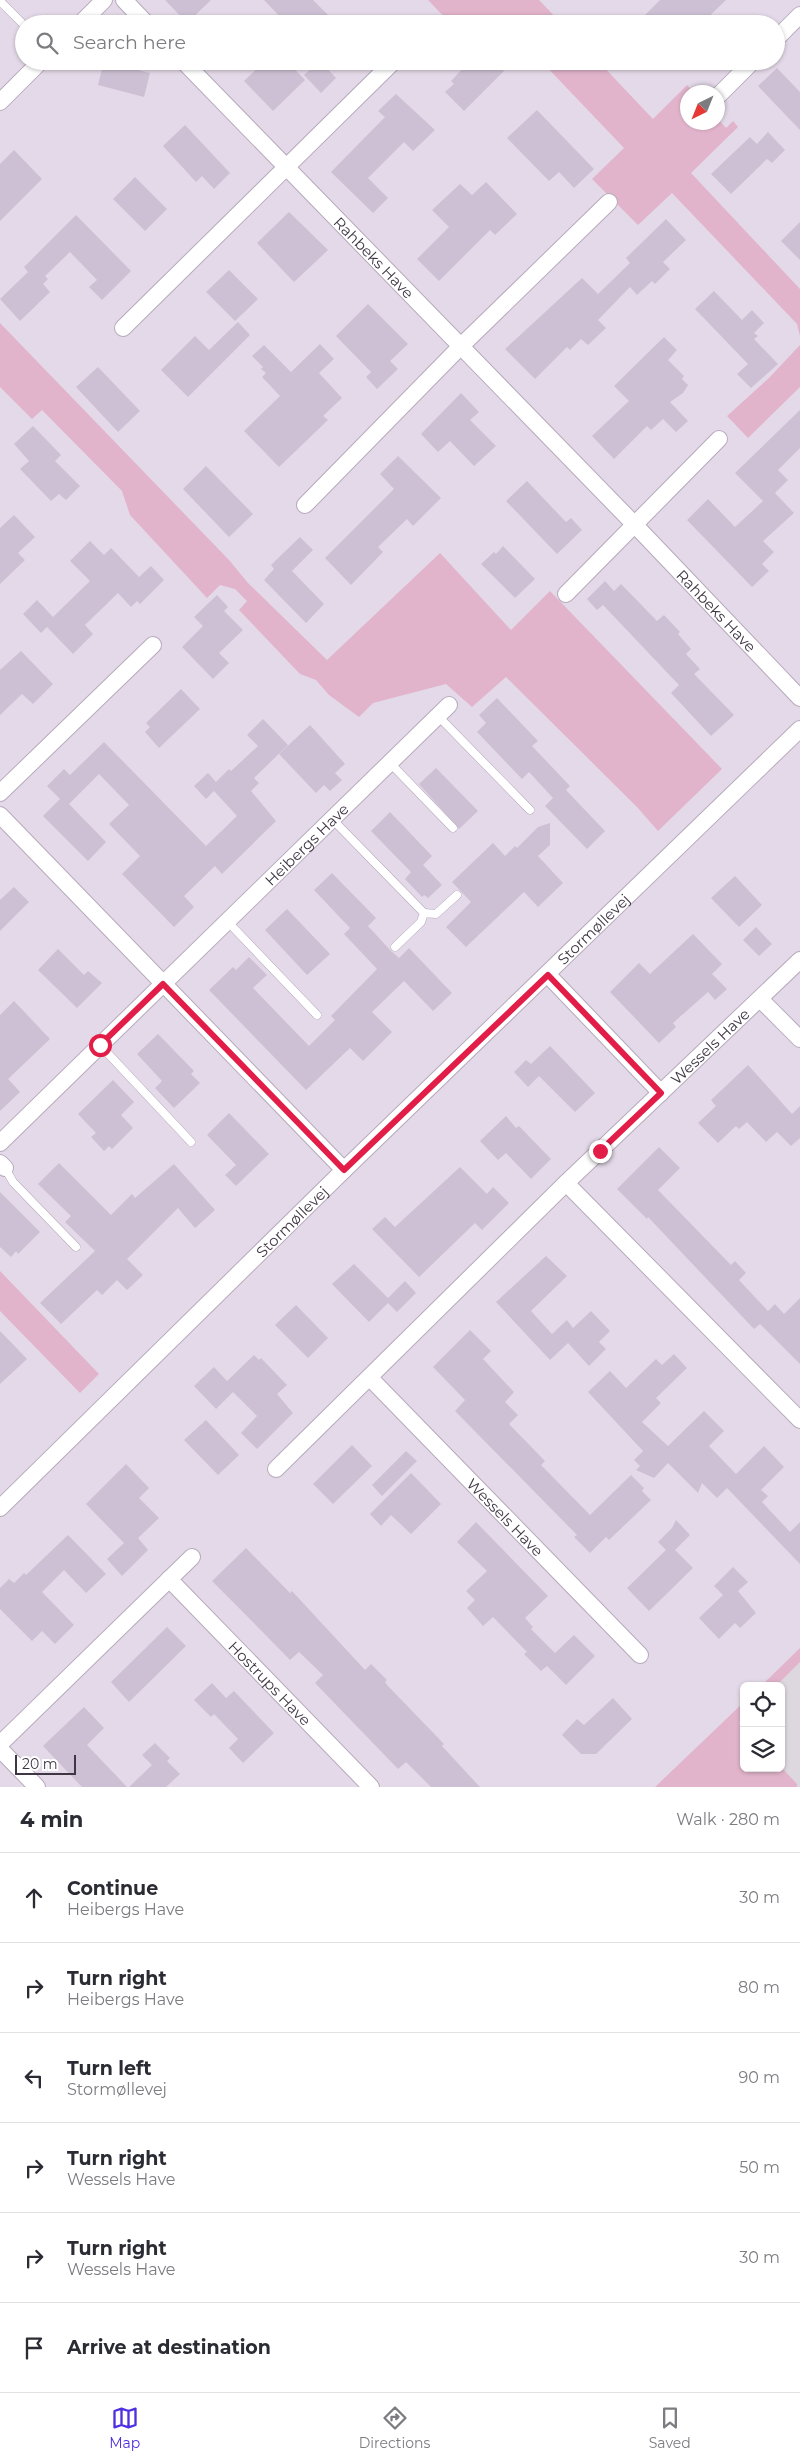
<!DOCTYPE html>
<html lang="en">
<head>
<meta charset="utf-8">
<style>
  :root { --surface:#fff; --page:#f2f2f3; --text:#2b2b33; --muted:#7c7c81; --line:#e1e1e2; --accent:#4f2fdf }
  body { margin:0; font-family:Montserrat,sans-serif; background:var(--page); color:var(--text) }
  .controls { position:absolute; right:15px; bottom:15px; display:grid; overflow:hidden; border-radius:8px; box-shadow:0 1px 4px #0004 }
  .controls button { width:45px; height:45px; display:grid; place-items:center; padding:0; border:0; border-bottom:1px solid var(--line); background:var(--surface); color:var(--text); font:25px sans-serif }
  .compass { position:absolute; left:680px; top:85px; width:45px; height:45px; border-radius:50%; background:var(--surface); box-shadow:0 1px 4px #0004; rotate:223deg }
  .scale { position:absolute; left:15px; bottom:12px; width:61px; box-sizing:border-box; padding-left:5px; border:2px solid #3f3643; border-top:0; font-size:14px; line-height:18px; white-space:nowrap; color:#3f3643; -webkit-text-stroke:4px #fff; paint-order:stroke }
  .stop { position:absolute; width:15px; height:15px; margin:-11px; border:4px solid #e11d48; border-radius:50%; background:#fff }
  .stop.end { background:#e11d48; border-color:#fff; box-shadow:0 1px 5px #0008 }
  .list { margin:0; padding:0; list-style:none }
  h2 { display:flex; justify-content:space-between; align-items:center; height:65px; margin:0; padding:0 20px; font-size:21px }
  h2 small { font-size:16px; font-weight:400; color:var(--muted) }
  .list li { display:grid; grid-template-columns:32px 1fr auto; gap:15px; align-items:center; box-sizing:border-box; height:90px; padding:0 20px; border-top:1px solid var(--line) }
  .list b { display:block; font-size:19px; white-space:nowrap }
  .list p { margin:0; font-size:16px; white-space:nowrap; color:var(--muted) }
  .list em { font-size:16px; font-style:normal; color:var(--muted) }
  .icon { flex:none; width:28px; height:28px; fill:none; stroke:currentColor; stroke-width:2; stroke-linecap:round; stroke-linejoin:round }
  .map { position:relative; flex:none; width:800px; height:1787px; overflow:hidden }
  .search { position:absolute; background:var(--surface); box-shadow:0 1px 4px #0004; left:15px; right:15px; top:15px; height:55px; display:flex; align-items:center; gap:12px; box-sizing:border-box; padding:0 18px; border-radius:28px; color:var(--muted); font-size:19px }
  .sheet { height:605px; background:var(--surface) }
  nav { display:flex; justify-content:space-around; align-items:center; box-sizing:border-box; height:70px; border-top:1px solid var(--line); background:var(--surface); font-size:14px; color:var(--muted) }
  nav a { display:grid; justify-items:center; gap:2px }
  nav .on { color:var(--accent) }
  .map>svg:first-child { display:block }
</style>
</head>
<body>
<div class="map">
<svg width="800" height="1787" viewBox="0 0 800 1787">
  <rect width="100%" height="100%" fill="#eee7f1"/>
  <path fill="#e4d9e8" fill-rule="evenodd" d="M0,0H800V1787H0ZM24,24H776V61H24ZM688,92H718V122H688ZM744,1686H781V1768H744Z"/>
  <polygon fill="#ddd8e0" points="800,1662 800,1787 797,1787 797,1784 781,1767 781,1686 776,1686"/>
  <g fill="#e1b4cb">
    <polygon points="428,0 539,0 562,24 505,24 497,16 488,24 451,24"/>
    <polygon points="541,61 598,61 653,119 687,85 694,92 688,92 688,122 718,122 718,119 726,128 733,121 738,127 691,173 800,289 800,336 797,324 672,193 638,225 592,179 624,148"/>
    <polygon points="0,323 229,560 248,583 327,660 440,553 511,630 550,591 722,769 658,831 637,807 506,677 472,707 446,684 373,703 359,717 329,695 316,680 300,674 239,610 247,601 235,589 220,585 207,598 130,515 122,491 42,410 32,419 0,387"/>
    <polygon points="800,345 800,387 748,438 727,416 769,378"/>
    <polygon points="0,1271 99,1374 80,1393 0,1311"/>
    <polygon points="800,1648 800,1662 776,1686 761,1686"/>
    <polygon points="744,1702 744,1718 739,1723 744,1728 744,1768 781,1767 797,1784 797,1787 655,1787"/>
  </g>
  <g fill="#cdc0d4">
    <polygon points="165,0 211,0 187,23"/>
    <polygon points="264,0 313,0 337,24 287,24"/>
    <polygon points="660,0 726,0 701,24 636,24"/>
    <polygon points="104,61 120,61 135,65 134,69 150,73 144,97 98,85"/>
    <polygon points="265,61 287,61 305,80 273,111 244,81"/>
    <polygon points="320,61 336,78 321,93 304,75"/>
    <polygon points="470,61 494,61 504,71 464,111 445,92 454,84 451,81"/>
    <polygon points="777,68 800,92 800,130 758,86"/>
    <polygon points="396,94 435,130 413,151 404,142 368,178 388,198 373,213 331,172 385,117 378,111"/>
    <polygon points="537,110 594,169 574,188 559,172 549,181 507,138"/>
    <polygon points="185,125 230,173 214,189 202,176 196,182 163,146"/>
    <polygon points="768,132 785,150 772,163 767,159 731,194 711,174 750,137 757,144"/>
    <polygon points="14,150 42,179 0,221 0,164"/>
    <polygon points="135,177 167,209 145,231 113,199"/>
    <polygon points="486,182 517,214 495,235 490,230 439,281 417,259 449,227 432,210 460,184 472,195"/>
    <polygon points="289,212 328,250 294,282 257,243"/>
    <polygon points="76,215 131,271 102,300 89,287 97,280 70,252 45,276 48,279 43,284 50,292 20,321 0,299 28,272 24,267"/>
    <polygon points="666,219 686,240 663,262 670,269 655,284 652,281 637,295 630,287 598,320 606,328 588,345 581,339 570,350 567,347 535,379 505,349 582,278 598,294 630,263 626,258"/>
    <polygon points="800,222 800,260 781,241"/>
    <polygon points="229,270 258,299 235,321 206,292"/>
    <polygon points="714,291 742,320 752,310 764,323 754,333 758,336 754,339 778,364 751,388 737,374 748,364 695,309"/>
    <polygon points="368,304 408,344 390,361 398,369 377,389 366,377 371,372 336,336"/>
    <polygon points="238,322 250,335 188,397 161,370 195,336 209,350"/>
    <polygon points="664,337 677,350 668,360 684,376 682,379 688,385 683,393 670,402 688,421 676,432 663,419 651,430 647,426 614,459 592,436 629,401 614,386"/>
    <polygon points="320,344 334,359 319,373 342,398 323,416 328,420 279,467 244,431 280,396 262,377 266,373 261,369 263,367 252,356 264,345 291,372"/>
    <polygon points="98,367 140,411 118,432 76,387"/>
    <polygon points="461,393 479,412 470,420 496,446 474,466 450,441 438,452 421,434"/>
    <polygon points="800,410 800,448 778,470 788,480 775,493 794,513 763,541 774,552 762,564 769,571 752,587 687,520 708,499 735,527 763,501 735,473"/>
    <polygon points="33,426 61,455 55,461 80,486 66,500 59,494 51,501 20,469 29,461 14,444"/>
    <polygon points="398,456 441,498 413,526 407,519 378,547 383,552 351,585 325,558 394,489 380,474"/>
    <polygon points="206,466 253,514 229,537 183,489"/>
    <polygon points="527,481 566,522 571,518 582,530 557,554 506,501"/>
    <polygon points="14,515 35,537 18,553 25,560 0,584 0,528"/>
    <polygon points="300,537 313,550 292,571 324,604 306,623 264,580 274,569 271,565"/>
    <polygon points="90,541 104,555 111,548 139,577 151,566 164,580 140,604 137,601 131,607 118,593 85,625 93,634 73,654 47,627 41,633 23,614 37,600 53,617 90,581 70,561"/>
    <polygon points="503,546 535,579 515,598 481,564 494,552 496,554"/>
    <polygon points="605,581 614,591 621,584 657,621 664,615 680,632 678,634 691,649 686,654 700,669 694,674 734,715 711,736 671,693 679,685 603,605 597,610 587,599"/>
    <polygon points="217,595 228,607 224,611 243,630 219,653 229,663 213,679 182,647 203,626 194,617"/>
    <polygon points="21,651 53,684 33,704 22,694 0,715 0,670"/>
    <polygon points="181,689 200,709 159,748 145,732 150,727 146,723"/>
    <polygon points="497,698 538,741 532,746 570,786 566,790 605,831 587,849 545,806 553,798 529,772 522,779 477,732 486,723 479,715"/>
    <polygon points="263,719 288,745 254,778 259,783 251,791 276,821 222,874 215,866 184,896 194,907 174,927 122,874 140,856 109,824 129,805 99,774 69,804 106,842 88,861 43,816 60,799 47,786 64,769 70,775 104,742 206,846 237,816 214,791 206,799 194,786 208,773 216,782 229,769 231,771 258,746 247,735"/>
    <polygon points="310,725 345,764 335,773 342,780 330,791 324,785 316,793 279,754"/>
    <polygon points="436,768 478,811 459,829 419,784"/>
    <polygon points="390,812 432,856 423,865 442,885 428,898 424,895 422,897 405,879 411,872 371,831"/>
    <polygon points="550,823 550,845 538,856 563,883 538,907 524,892 466,947 446,927 471,902 452,882 493,843 505,856 515,846 517,848 538,827"/>
    <polygon points="332,873 376,918 368,926 391,951 399,958 409,948 452,993 433,1011 404,981 372,1012 392,1032 363,1061 350,1048 306,1090 209,990 233,967 236,970 249,957 267,975 253,988 309,1046 335,1020 331,1016 377,969 344,934 350,928 314,890"/>
    <polygon points="735,876 762,905 739,927 711,898"/>
    <polygon points="14,887 29,902 0,931 0,900"/>
    <polygon points="287,909 330,954 307,975 265,930"/>
    <polygon points="756,927 772,944 759,956 743,940"/>
    <polygon points="693,934 722,964 712,974 727,989 715,1000 708,992 673,1023 676,1027 659,1043 610,992 639,963 650,974"/>
    <polygon points="58,949 84,975 88,971 102,983 77,1008 38,970"/>
    <polygon points="14,1001 50,1039 8,1079 20,1092 0,1111 0,1015"/>
    <polygon points="158,1034 194,1071 191,1074 200,1083 174,1108 155,1088 162,1081 137,1054"/>
    <polygon points="550,1046 595,1093 575,1112 539,1076 528,1087 514,1072 526,1060 531,1064"/>
    <polygon points="748,1065 792,1114 800,1106 800,1138 791,1146 777,1132 766,1142 747,1122 739,1129 736,1126 718,1143 698,1123 716,1106 711,1100"/>
    <polygon points="113,1080 134,1102 121,1115 133,1128 112,1149 109,1146 104,1151 91,1137 96,1133 78,1114"/>
    <polygon points="229,1113 269,1154 236,1186 225,1175 236,1165 207,1135"/>
    <polygon points="506,1116 516,1128 519,1126 551,1159 531,1179 506,1153 498,1160 480,1141"/>
    <polygon points="659,1147 680,1168 658,1190 731,1265 735,1261 746,1273 739,1280 768,1311 775,1304 784,1314 800,1298 800,1364 760,1324 754,1329 648,1217 647,1219 617,1189"/>
    <polygon points="59,1163 111,1215 132,1194 135,1198 174,1164 215,1210 195,1228 178,1208 127,1259 143,1275 127,1290 117,1280 102,1295 97,1290 61,1324 40,1303 95,1251 65,1222 71,1216 38,1184"/>
    <polygon points="460,1167 487,1194 493,1187 509,1203 482,1230 475,1223 419,1277 372,1229 385,1217 395,1227"/>
    <polygon points="0,1192 40,1232 18,1254 16,1251 11,1257 0,1247"/>
    <polygon points="546,1256 567,1276 531,1311 552,1334 567,1320 573,1328 591,1311 610,1331 599,1342 606,1349 589,1366 568,1343 550,1360 496,1302"/>
    <polygon points="354,1264 388,1298 405,1281 416,1293 397,1312 388,1303 369,1322 332,1284"/>
    <polygon points="296,1305 328,1338 308,1358 275,1325"/>
    <polygon points="470,1330 491,1351 483,1359 514,1392 505,1402 518,1415 509,1424 545,1461 541,1465 590,1515 631,1475 644,1488 642,1491 651,1500 609,1540 606,1537 590,1553 574,1537 577,1535 455,1411 465,1400 433,1367"/>
    <polygon points="0,1331 27,1359 0,1384"/>
    <polygon points="674,1354 687,1368 656,1398 661,1403 642,1422 668,1446 704,1411 724,1431 709,1446 736,1474 764,1446 784,1467 761,1490 768,1496 762,1502 790,1532 800,1522 800,1564 727,1488 717,1498 702,1483 698,1493 668,1463 654,1478 636,1470 640,1466 634,1460 643,1451 588,1392 610,1371 626,1388 656,1359 662,1365"/>
    <polygon points="254,1355 259,1360 261,1358 287,1385 277,1394 293,1413 257,1449 241,1433 257,1416 233,1392 216,1409 194,1386 214,1367 227,1381"/>
    <polygon points="206,1420 239,1455 218,1475 184,1440"/>
    <polygon points="352,1445 372,1466 333,1504 313,1484"/>
    <polygon points="406,1451 417,1461 382,1496 372,1485"/>
    <polygon points="126,1464 149,1488 139,1498 159,1518 138,1538 148,1550 122,1576 107,1559 124,1543 86,1504"/>
    <polygon points="411,1473 441,1504 411,1534 391,1515 381,1526 370,1514"/>
    <polygon points="676,1520 690,1535 675,1550 693,1568 649,1611 627,1588 666,1550 658,1542 672,1528"/>
    <polygon points="476,1522 548,1596 525,1618 533,1627 531,1629 555,1653 574,1635 595,1656 566,1685 547,1666 541,1671 524,1654 527,1652 493,1617 483,1626 467,1608 475,1600 466,1591 487,1571 457,1542"/>
    <polygon points="68,1535 106,1574 86,1593 64,1570 42,1592 74,1625 55,1644 42,1631 32,1641 0,1609 0,1588 9,1579 14,1583 24,1573 26,1575"/>
    <polygon points="246,1548 290,1593 292,1591 365,1670 371,1664 387,1680 385,1682 388,1686 444,1744 442,1746 480,1787 431,1787 406,1762 398,1769 315,1683 323,1675 299,1652 290,1660 236,1605 212,1581"/>
    <polygon points="733,1567 748,1582 738,1591 756,1613 740,1628 735,1623 719,1639 699,1618 723,1595 714,1586"/>
    <polygon points="167,1627 186,1646 129,1702 111,1682"/>
    <polygon points="212,1683 226,1698 234,1691 274,1733 243,1763 229,1748 238,1739 214,1714 211,1717 194,1700"/>
    <polygon points="613,1698 632,1719 596,1754 581,1754 562,1735 577,1719 584,1725"/>
    <polygon points="84,1707 104,1728 87,1745 127,1787 82,1787 43,1746"/>
    <polygon points="155,1743 170,1758 167,1761 180,1774 166,1787 129,1787 152,1765 142,1755"/>
  </g>
  <g fill="none" stroke-linecap="round" stroke-linejoin="round">
    <g stroke="#b6aabb" stroke-width="9">
      <g id="service">
        <polyline points="0,1 24,25"/>
        <polyline points="438,716 530,810"/>
        <polyline points="390,763 453,828"/>
        <polyline points="332,819 424,913"/>
        <polyline points="228,922 317,1015"/>
        <polyline points="395,947 421,922 424,913 436,914 457,895"/>
        <polyline points="100,1045 191,1142"/>
        <polyline points="5,1168 13,1182 76,1247"/>
      </g>
    </g>
    <g stroke="#b6aabb" stroke-width="18">
      <g id="minor">
        <polyline points="124,0 147,24"/>
        <polyline points="80,24 104,0"/>
        <polyline points="776,39 800,15"/>
        <path id="s1" d="M183,61L634,524L800,698"/>
        <polyline points="718,96 753,61"/>
        <polyline points="0,102 41,61"/>
        <polyline points="123,328 394,61"/>
        <polyline points="305,505 460,347 609,202"/>
        <polyline points="566,594 719,439"/>
        <polyline points="0,793 153,645"/>
        <polyline points="0,815 344,1170"/>
        <polyline points="548,975 661,1093"/>
        <polyline points="760,999 800,1039"/>
        <path id="s2" d="M0,1143L449,705"/>
        <polyline points="0,1163 5,1168"/>
        <polyline points="566,1183 800,1420"/>
        <path id="s3" d="M370,1378L640,1655"/>
        <path id="s4" d="M276,1469L566,1183L800,960"/>
        <path id="s5" d="M0,1508L344,1170L800,729"/>
        <path id="s6" d="M169,1579L371,1787"/>
        <polyline points="0,1744 192,1557"/>
        <polyline points="0,1749 37,1787"/>
      </g>
    </g>
    <use href="#service" stroke="#fff" stroke-width="8"/>
    <use href="#minor" stroke="#fff" stroke-width="16"/>
  </g>
  <g fill="none" stroke-linecap="round" stroke-linejoin="round">
    <polyline stroke="#e11d48" stroke-width="6" points="100,1045 163,984 344,1170 548,975 661,1093 600,1151"/>
  </g>
  <g text-anchor="middle" dominant-baseline="central" stroke-width="5" stroke-linejoin="round" paint-order="stroke">
    <g font-size="15" fill="#3f3643" stroke="#fff">
      <text stroke="none"><textPath href="#s1" startOffset="274">Rahbeks Have</textPath></text>
      <text stroke="none"><textPath href="#s1" startOffset="766">Rahbeks Have</textPath></text>
      <text stroke="none"><textPath href="#s2" startOffset="428">Heibergs Have</textPath></text>
      <text stroke="none"><textPath href="#s5" startOffset="829">Stormøllevej</textPath></text>
      <text stroke="none"><textPath href="#s4" startOffset="606">Wessels Have</textPath></text>
      <text stroke="none"><textPath href="#s5" startOffset="409">Stormøllevej</textPath></text>
      <text stroke="none"><textPath href="#s3" startOffset="194">Wessels Have</textPath></text>
      <text stroke="none"><textPath href="#s6" startOffset="145">Hostrups Have</textPath></text>
    </g>
  </g>
</svg>
<div class="controls">
<button><svg class="icon" aria-label="locate" viewBox="0 0 24 24"><circle cx="12" cy="12" r="6"/><path d="M12 2v4M12 18v4M2 12h4M18 12h4"/></svg></button>
<button><svg class="icon" aria-label="layers" viewBox="0 0 24 24"><path d="M12 4l9 5-9 5-9-5zM3 14l9 5 9-5"/></svg></button>
</div>
<svg class="compass" viewBox="-18 -18 36 36"><path d="M0-13l5 13h-10z" fill="#e53935"/><path d="M0 13l5-13h-10z" fill="#7c7c81"/></svg>
<div class="scale">20 m</div>
<div class="stop" style="left:100px;top:1045px"></div>
<div class="stop end" style="left:600px;top:1151px"></div>
<div class="search"><svg class="icon" aria-label="search" viewBox="0 0 24 24"><circle cx="10" cy="10" r="6"/><path d="M15 15l6 6"/></svg>Search here</div>
</div>
<section class="sheet">
<h2>4 min<small>Walk · 280 m</small></h2>
<ul class="list">
<li><svg class="icon" aria-label="ahead" viewBox="0 0 24 24"><path d="M12 20V5M6 11l6-6 6 6"/></svg><div><b>Continue</b><p>Heibergs Have</p></div><em>30 m</em></li>
<li><svg class="icon" aria-label="right" viewBox="0 0 24 24"><path d="M7 20v-9h11M14 6l5 5-5 5"/></svg><div><b>Turn right</b><p>Heibergs Have</p></div><em>80 m</em></li>
<li><svg class="icon" aria-label="left" viewBox="0 0 24 24"><path d="M17 20v-9H6M10 6l-5 5 5 5"/></svg><div><b>Turn left</b><p>Stormøllevej</p></div><em>90 m</em></li>
<li><svg class="icon" aria-label="right" viewBox="0 0 24 24"><path d="M7 20v-9h11M14 6l5 5-5 5"/></svg><div><b>Turn right</b><p>Wessels Have</p></div><em>50 m</em></li>
<li><svg class="icon" aria-label="right" viewBox="0 0 24 24"><path d="M7 20v-9h11M14 6l5 5-5 5"/></svg><div><b>Turn right</b><p>Wessels Have</p></div><em>30 m</em></li>
<li><svg class="icon" aria-label="arrive" viewBox="0 0 24 24"><path d="M6 21V4h12l-3 4 3 4H6"/></svg><div><b>Arrive at destination</b></div></li>
</ul>
</section>
<nav>
<a class="on"><svg class="icon" aria-label="map" viewBox="0 0 24 24"><path d="M3 6l6-2 6 2 6-2v14l-6 2-6-2-6 2zM9 4v14M15 6v14"/></svg>Map</a>
<a><svg class="icon" aria-label="directions" viewBox="0 0 24 24"><path d="M12 3l9 9-9 9-9-9zM9 14v-3h6M13 9l2 2-2 2"/></svg>Directions</a>
<a><svg class="icon" aria-label="saved" viewBox="0 0 24 24"><path d="M7 4h10v16l-5-4-5 4z"/></svg>Saved</a>
</nav>
</body>
</html>
